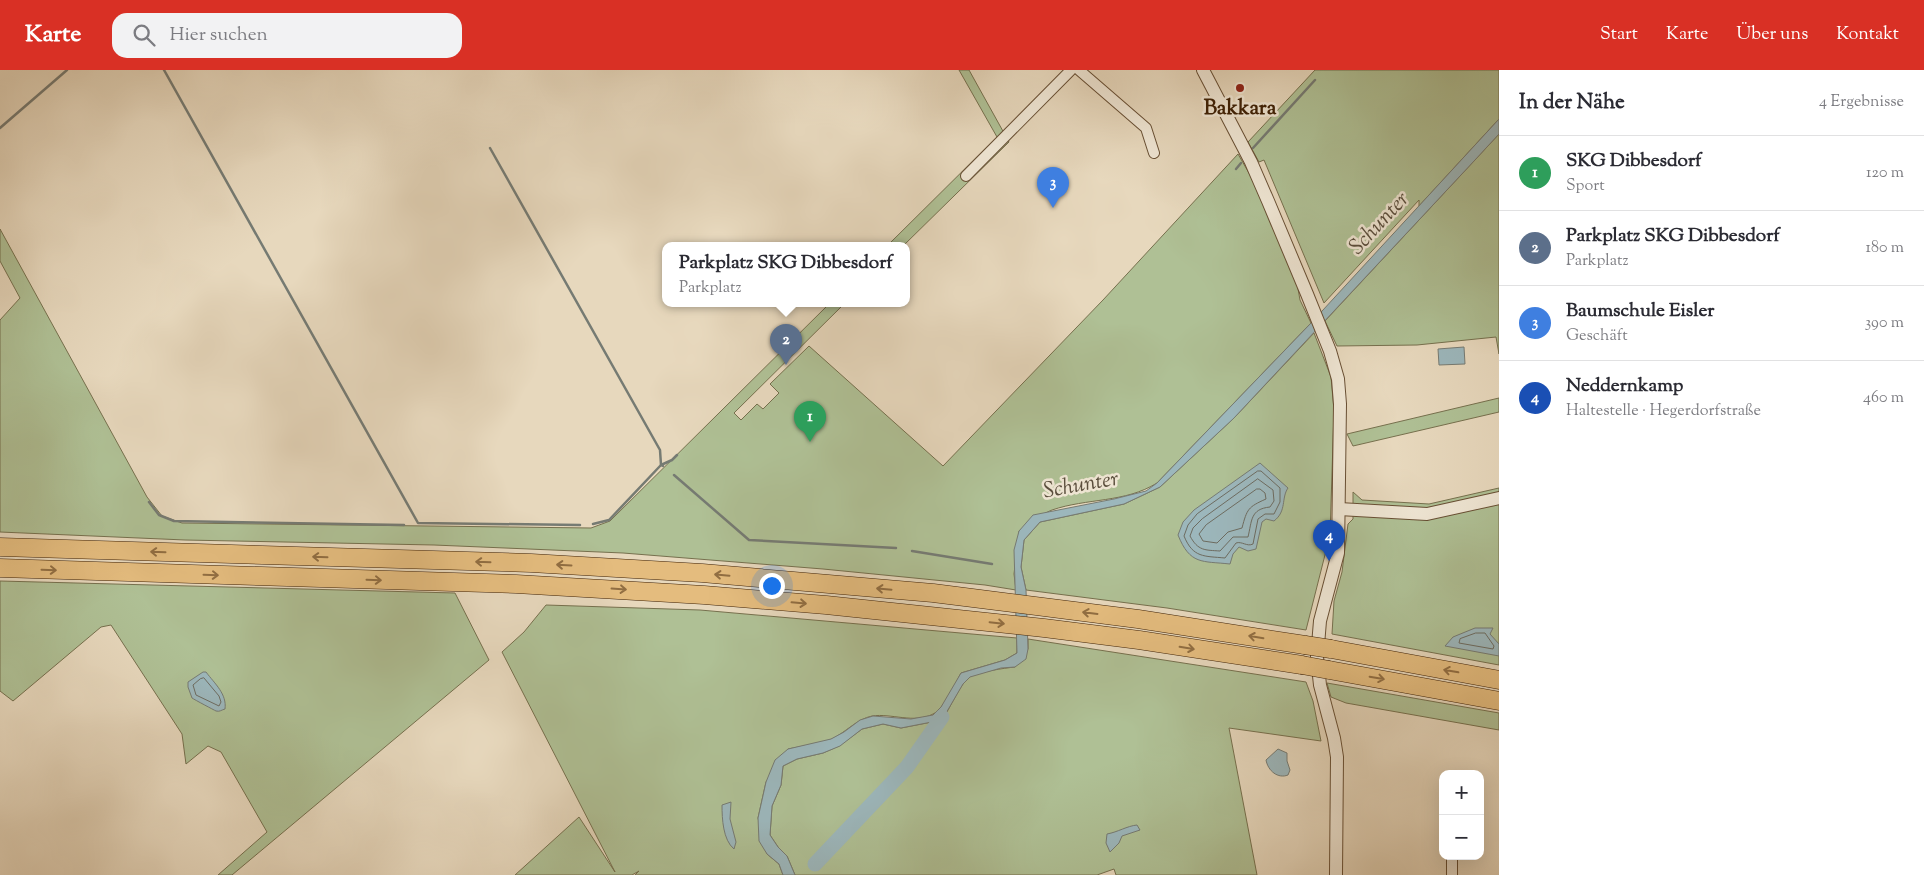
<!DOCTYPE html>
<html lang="de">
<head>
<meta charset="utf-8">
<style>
  :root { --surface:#fff; --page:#f2f2f3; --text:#2b2b33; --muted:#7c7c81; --line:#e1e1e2; --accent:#d93025 }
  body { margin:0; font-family:"Sorts Mill Goudy",serif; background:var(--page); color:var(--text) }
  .controls { position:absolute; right:15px; bottom:15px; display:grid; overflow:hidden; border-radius:10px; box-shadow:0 5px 20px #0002 }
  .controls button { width:45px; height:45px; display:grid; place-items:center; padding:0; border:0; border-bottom:1px solid var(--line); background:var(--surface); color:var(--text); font:25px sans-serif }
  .you { position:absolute; left:771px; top:515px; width:18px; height:18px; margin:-12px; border:4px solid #fff; border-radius:50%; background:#1a73e8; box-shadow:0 0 0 8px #1a73e833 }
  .badge { display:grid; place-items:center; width:32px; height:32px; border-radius:50%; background:var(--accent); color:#fff; font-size:16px; font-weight:700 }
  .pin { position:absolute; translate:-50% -41px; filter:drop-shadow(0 1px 2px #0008) }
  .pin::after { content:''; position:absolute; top:26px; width:18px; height:15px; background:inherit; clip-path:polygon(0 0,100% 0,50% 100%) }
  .popup { position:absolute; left:662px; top:172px; width:248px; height:65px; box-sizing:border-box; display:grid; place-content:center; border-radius:10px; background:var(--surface); filter:drop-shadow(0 1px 4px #0005); font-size:16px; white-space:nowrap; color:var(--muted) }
  .popup b { font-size:19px; color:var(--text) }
  .popup::after { content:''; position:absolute; left:50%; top:100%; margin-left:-10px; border:10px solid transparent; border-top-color:var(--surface) }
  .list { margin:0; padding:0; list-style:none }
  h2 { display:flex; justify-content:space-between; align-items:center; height:65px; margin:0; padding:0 20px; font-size:21px }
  h2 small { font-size:16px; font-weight:400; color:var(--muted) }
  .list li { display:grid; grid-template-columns:32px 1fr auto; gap:15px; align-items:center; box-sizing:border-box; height:75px; padding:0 20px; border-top:1px solid var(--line) }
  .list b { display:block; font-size:19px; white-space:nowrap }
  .list p { margin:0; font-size:16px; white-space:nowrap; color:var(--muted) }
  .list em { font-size:16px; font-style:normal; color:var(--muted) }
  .icon { flex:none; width:28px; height:28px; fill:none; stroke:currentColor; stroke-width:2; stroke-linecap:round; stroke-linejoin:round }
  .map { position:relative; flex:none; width:1499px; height:805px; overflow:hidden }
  header { display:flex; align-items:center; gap:30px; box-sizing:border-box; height:70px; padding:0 25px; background:var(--accent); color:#fff }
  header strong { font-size:24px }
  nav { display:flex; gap:28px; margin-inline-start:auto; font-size:18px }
  .search { width:350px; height:45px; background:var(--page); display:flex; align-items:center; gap:12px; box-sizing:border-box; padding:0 18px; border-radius:15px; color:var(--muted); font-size:19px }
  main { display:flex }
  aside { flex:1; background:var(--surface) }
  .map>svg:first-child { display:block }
</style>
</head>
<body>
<header>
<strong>Karte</strong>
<div class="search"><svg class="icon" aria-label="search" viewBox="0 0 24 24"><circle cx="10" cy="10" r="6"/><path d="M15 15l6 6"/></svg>Hier suchen</div>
<nav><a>Start</a><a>Karte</a><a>Über uns</a><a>Kontakt</a></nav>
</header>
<main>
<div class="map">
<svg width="1499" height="805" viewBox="0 0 1499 805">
  <rect width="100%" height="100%" fill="#e7d8bd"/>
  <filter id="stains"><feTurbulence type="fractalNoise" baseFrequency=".004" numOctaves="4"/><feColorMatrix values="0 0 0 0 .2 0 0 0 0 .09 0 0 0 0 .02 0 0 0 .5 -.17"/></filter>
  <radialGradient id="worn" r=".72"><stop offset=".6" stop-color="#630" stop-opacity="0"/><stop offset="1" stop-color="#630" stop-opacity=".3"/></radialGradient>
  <g fill="#afc095" stroke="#76704e">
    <polygon points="959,0 969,0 1009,72 903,176 887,176 997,67"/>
    <polygon points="1315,0 1499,0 1499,49 1419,136 1419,130 1324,233 1264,90 1259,92 1248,72"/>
    <polygon points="1499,64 1499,284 1496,267 1417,275 1337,276 1325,251"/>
    <path d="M1238,84L1253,110L1297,213L1300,230L1311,253L1157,413C1125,433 1087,428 1052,440C1041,444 1029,455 1019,461L1014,504L1016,520L985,515L823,499L623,483L434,475L185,470L0,462V250L20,228L0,191V159L147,427L162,446L182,453L591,458L610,451L829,234H844L734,343L741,350L757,334L763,339L779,323L770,314L809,276L943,396L1103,230Z"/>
    <polygon points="1314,263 1331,307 1334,341 1330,465 1306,560 1167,538 1026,520 1021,497 1024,470 1040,452 1124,434 1160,417 1234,348"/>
    <polygon points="1499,328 1499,342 1353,376 1347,364"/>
    <polygon points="1499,418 1499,595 1332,564 1334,531 1342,502 1348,454 1353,449 1353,422 1362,430 1429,434"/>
    <polygon points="0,511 455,523 489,590 232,805 218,805 267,762 221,682 208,676 186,694 182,664 111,555 101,557 13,631 0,621"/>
    <path d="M546,535L700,540L1017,568V583L1005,590L961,603C955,614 944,639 933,644C915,654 891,643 872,646C857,649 846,662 832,669C819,674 802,676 788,679L766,712L758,748L767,784L779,794L783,805H635L639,801L632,805H515L579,747L615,802L502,582L524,562Z"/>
    <path d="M1028,569L1306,612L1313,631L1321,671L1229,658L1257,805H1116L1114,799L1097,805H795L787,786L778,777L770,765L772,736L781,715L783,696L797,689L823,683L839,676L862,659L883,654L901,658L942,650C949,640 961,613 969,607C977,602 1005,598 1015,597L1028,579Z"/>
    <polygon points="1327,613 1499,643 1499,660 1346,633 1331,627"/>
  </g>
  <g fill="#9cb7bc" stroke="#767b73">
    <polygon points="1499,49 1499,64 1475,90 1234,348 1160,417 1124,434 1040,452 1024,470 1021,497 1026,520 1028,579 1026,589 1015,597 1001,598 970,607 963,614 942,650 901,658 883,654 862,659 840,676 823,683 797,689 783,696 781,715 772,736 770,765 778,777 787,786 795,805 783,805 779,794 767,784 759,771 758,748 766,712 775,690 788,679 831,669 844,662 860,650 873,646 911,649 933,645 941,637 961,603 1005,590 1017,583 1014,480 1019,461 1033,445 1114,429 1146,421 1157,413 1311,253"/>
    <polygon points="1464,277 1465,294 1439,295 1438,279"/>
    <path d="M1260,393L1288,418C1281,428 1287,441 1274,451L1266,449L1262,452L1256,479L1248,481L1239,477L1233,484L1230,494C1202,491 1190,495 1178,465L1183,452L1194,440Z"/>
    <polygon points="1475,558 1493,558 1490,564 1499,574 1499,586 1445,576 1453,567"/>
    <path d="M203,602H206C215,614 227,624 225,639C221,640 220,642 216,641C214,640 195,630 192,628L188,617V612Z"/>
    <path d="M1278,679L1287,683V691L1290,700L1288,705C1278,709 1268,701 1266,690Z"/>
    <path d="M731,732L730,749L736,772L734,779C723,770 722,749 722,735Z"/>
    <path d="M1137,755L1140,760L1122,766L1119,773L1110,782L1106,773L1107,764C1118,762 1127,756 1137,755Z"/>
  </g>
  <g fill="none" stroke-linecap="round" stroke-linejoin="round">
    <g stroke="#6d6c61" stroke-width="1">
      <path d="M1258,401H1261L1280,418V432L1274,444H1265L1258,449L1253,474C1247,477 1242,471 1236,473L1225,488C1204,486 1193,488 1184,466L1188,455L1197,444Z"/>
      <path d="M1258,409L1273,420L1274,431L1270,437C1250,439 1252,451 1248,467H1233L1220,481C1205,480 1198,481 1190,466L1193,458L1202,449Z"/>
      <path d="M1257,419H1260L1265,423L1266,429C1248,437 1247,439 1242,458L1228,462L1217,473L1203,471L1199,464L1206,455Z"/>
      <polygon points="1476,563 1485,563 1494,576 1493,579 1459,573 1460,569"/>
      <polygon points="204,608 219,626 221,632 219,636 196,625 193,615 200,609"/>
    </g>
    <g stroke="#767b73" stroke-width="2.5">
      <polyline points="164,0 418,453 580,455"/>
      <polyline points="0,58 67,0"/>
      <polyline points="490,78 660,380 661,395 663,396"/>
      <polyline points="1253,78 1315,10"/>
      <polyline points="1236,99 1241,93"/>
      <polyline points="674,405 749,470 896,478"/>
      <polyline points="149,432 159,445 174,451 404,455"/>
      <polyline points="593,454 609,450 661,395 672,390 677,385"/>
      <polyline points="912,481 992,494"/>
    </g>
    <polyline stroke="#9cb7bc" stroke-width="15" points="815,794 907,697 942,647"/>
    <g stroke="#684f34" stroke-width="12">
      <g id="minor">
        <polyline points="1079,0 1146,58 1154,83"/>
        <polyline points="966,106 1071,0"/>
        <polyline points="1452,805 1452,786"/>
      </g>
    </g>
    <g stroke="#684f34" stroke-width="14">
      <g id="tertiary">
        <polyline points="1203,0 1251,92 1268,131 1307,224 1330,281 1338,309 1340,334 1338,483 1320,551 1317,587 1320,615 1334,668 1337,687 1336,805"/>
        <polyline points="1339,439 1427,444 1499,428"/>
      </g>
    </g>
    <g stroke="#3e2106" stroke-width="19">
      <g id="motorway">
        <polyline points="0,477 531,493 702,503 933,523 1138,549 1305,575"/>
        <polyline points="0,498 516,514 704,525 826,535 1044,558 1139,570 1302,595"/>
        <polyline points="1331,579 1499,610"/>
        <polyline points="1329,600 1499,631"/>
      </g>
    </g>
    <use href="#minor" stroke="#efe6d4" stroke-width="10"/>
    <use href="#tertiary" stroke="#efe6d4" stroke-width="12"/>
    <use href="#motorway" stroke="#e4bc7e" stroke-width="18"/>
    <g stroke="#3e2106" stroke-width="19" stroke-linecap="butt">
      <g id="motorway-bridge">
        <polyline points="1305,575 1331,579"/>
        <polyline points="1302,595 1329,600"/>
      </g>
    </g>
    <use href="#motorway-bridge" stroke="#e4bc7e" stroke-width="18"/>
  </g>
  <defs><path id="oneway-shaft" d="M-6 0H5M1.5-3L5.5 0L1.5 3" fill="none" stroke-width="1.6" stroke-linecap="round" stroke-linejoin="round" transform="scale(1.25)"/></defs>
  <g stroke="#916e42">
    <use href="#oneway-shaft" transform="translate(158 482) rotate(-178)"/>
    <use href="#oneway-shaft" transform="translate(320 487) rotate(-178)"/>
    <use href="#oneway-shaft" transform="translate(483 492) rotate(-178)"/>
    <use href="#oneway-shaft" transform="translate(564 495) rotate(-177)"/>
    <use href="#oneway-shaft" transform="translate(49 500) rotate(2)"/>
    <use href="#oneway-shaft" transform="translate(211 505) rotate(2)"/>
    <use href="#oneway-shaft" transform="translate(722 505) rotate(-175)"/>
    <use href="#oneway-shaft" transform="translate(374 510) rotate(2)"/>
    <use href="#oneway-shaft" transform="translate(619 519) rotate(4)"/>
    <use href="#oneway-shaft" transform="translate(884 519) rotate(-175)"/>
    <use href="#oneway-shaft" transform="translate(799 533) rotate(5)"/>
    <use href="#oneway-shaft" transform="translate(1090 543) rotate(-173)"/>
    <use href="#oneway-shaft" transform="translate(997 553) rotate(6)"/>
    <use href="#oneway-shaft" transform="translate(1256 567) rotate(-171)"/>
    <use href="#oneway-shaft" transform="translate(1187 578) rotate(9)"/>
    <use href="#oneway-shaft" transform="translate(1451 601) rotate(-170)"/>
    <use href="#oneway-shaft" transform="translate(1377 608) rotate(10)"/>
  </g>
  <circle fill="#8f2418" stroke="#efe6d4" stroke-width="2" cx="1240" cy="18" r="5"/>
  <g text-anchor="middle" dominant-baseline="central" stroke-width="5" stroke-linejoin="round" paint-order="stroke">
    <g font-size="21" font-weight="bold" fill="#3e2106" stroke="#efe6d4">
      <text x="1240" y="39">Bakkara</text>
    </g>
    <g font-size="22" font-style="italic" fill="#5a4e3d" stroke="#efe6d4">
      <text transform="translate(1380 154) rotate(-47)">Schunter</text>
      <text transform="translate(1081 416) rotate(-10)">Schunter</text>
    </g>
  </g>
  <rect width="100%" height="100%" filter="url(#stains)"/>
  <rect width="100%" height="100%" fill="url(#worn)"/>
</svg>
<div class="controls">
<button>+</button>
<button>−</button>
</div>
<div class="you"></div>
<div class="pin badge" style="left:810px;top:372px;background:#2e9e5b">1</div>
<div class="pin badge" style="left:786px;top:295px;background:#5c6f8a">2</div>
<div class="popup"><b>Parkplatz SKG Dibbesdorf</b>Parkplatz</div>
<div class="pin badge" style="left:1053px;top:138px;background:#3f7fe0">3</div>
<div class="pin badge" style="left:1329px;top:491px;background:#1a4fb4">4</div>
</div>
<aside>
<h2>In der Nähe<small>4 Ergebnisse</small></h2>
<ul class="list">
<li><span class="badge" style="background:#2e9e5b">1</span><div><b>SKG Dibbesdorf</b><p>Sport</p></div><em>120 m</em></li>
<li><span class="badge" style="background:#5c6f8a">2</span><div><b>Parkplatz SKG Dibbesdorf</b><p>Parkplatz</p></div><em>180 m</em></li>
<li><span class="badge" style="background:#3f7fe0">3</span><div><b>Baumschule Eisler</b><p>Geschäft</p></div><em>390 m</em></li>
<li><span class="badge" style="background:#1a4fb4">4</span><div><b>Neddernkamp</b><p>Haltestelle · Hegerdorfstraße</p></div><em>460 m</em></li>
</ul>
</aside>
</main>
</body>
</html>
